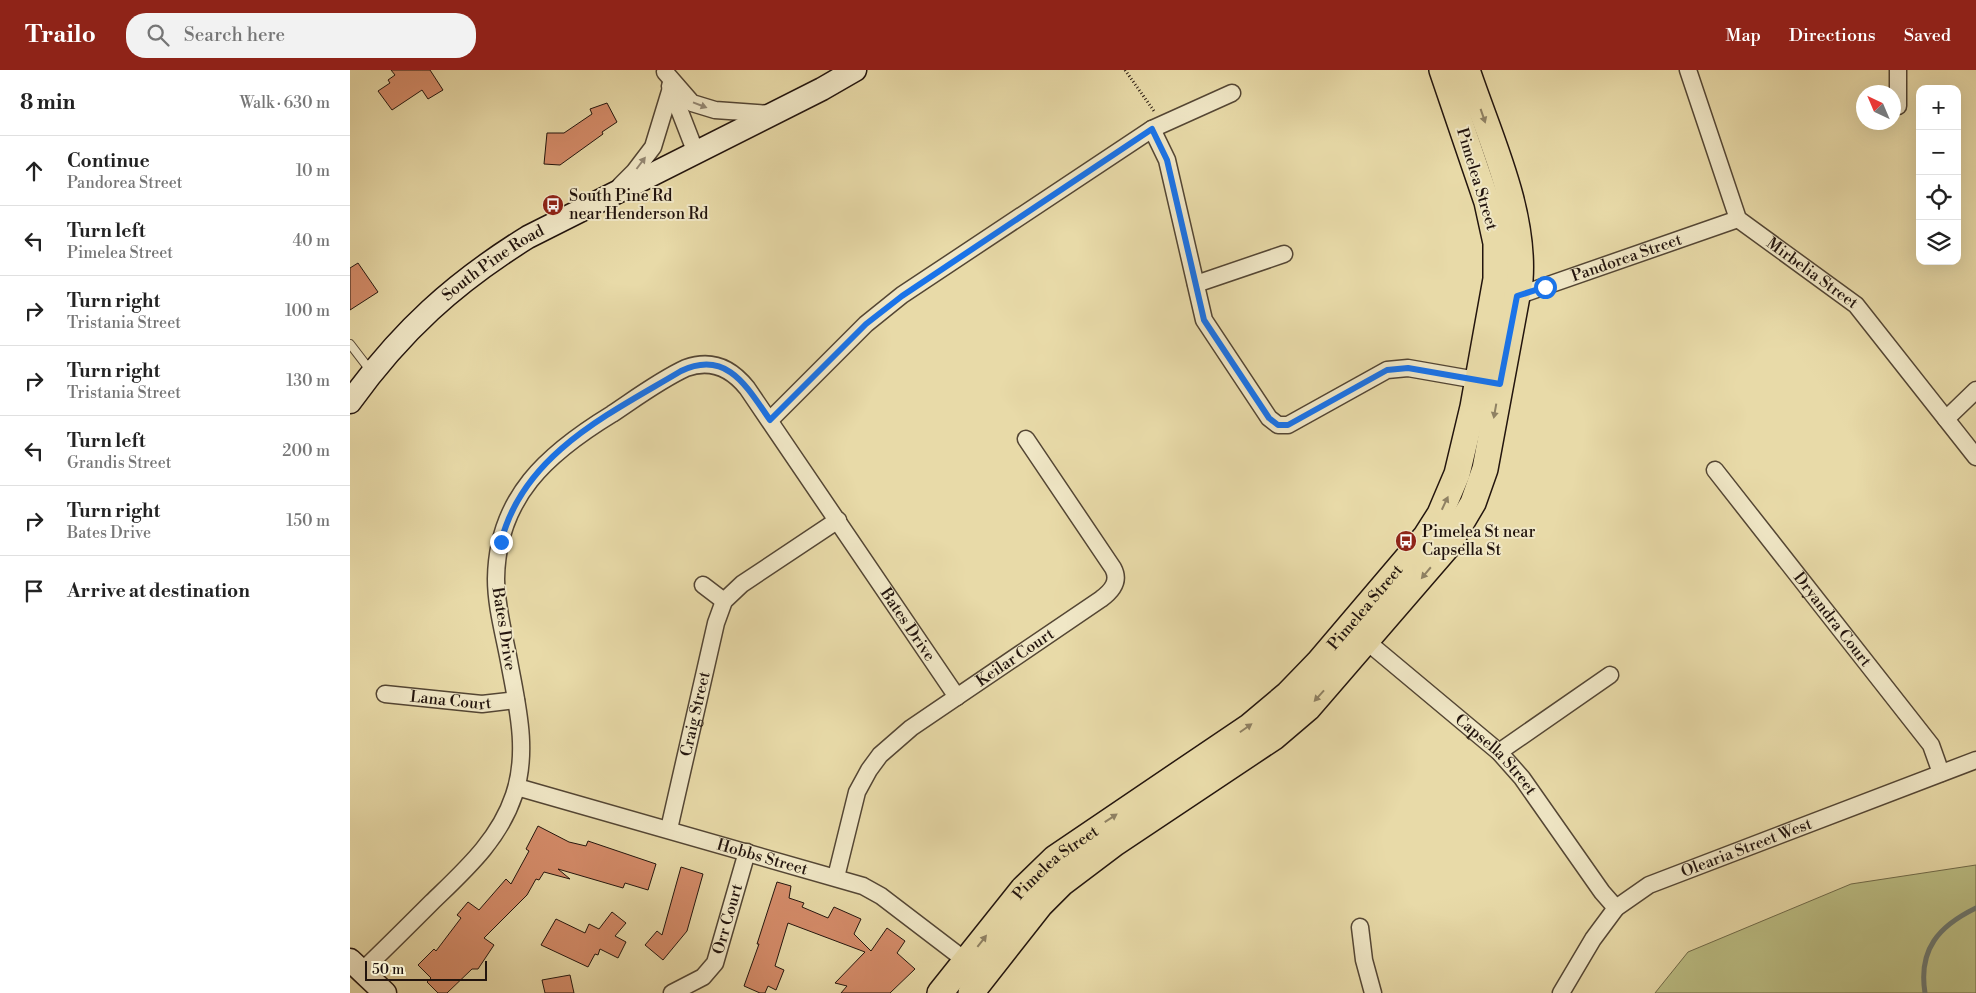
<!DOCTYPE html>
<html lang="en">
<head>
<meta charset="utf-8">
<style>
  :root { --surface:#fff; --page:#f2f2f2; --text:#222; --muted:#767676; --line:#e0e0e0; --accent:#8f2418 }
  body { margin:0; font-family:"Libre Bodoni",serif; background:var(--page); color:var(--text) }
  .controls { position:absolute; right:15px; top:15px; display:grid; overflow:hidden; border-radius:10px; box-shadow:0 5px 20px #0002 }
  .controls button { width:45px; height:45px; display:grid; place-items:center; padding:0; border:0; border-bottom:1px solid var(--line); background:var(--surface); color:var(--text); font:25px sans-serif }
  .compass { position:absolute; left:1506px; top:15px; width:45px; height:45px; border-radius:50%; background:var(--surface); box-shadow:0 5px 20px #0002; rotate:316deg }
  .scale { position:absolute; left:15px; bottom:12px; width:122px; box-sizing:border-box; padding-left:5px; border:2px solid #23150e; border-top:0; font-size:14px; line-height:18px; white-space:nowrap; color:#23150e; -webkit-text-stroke:4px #f0e7c6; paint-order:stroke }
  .stop { position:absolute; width:15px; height:15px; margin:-11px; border:4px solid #1a73e8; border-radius:50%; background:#fff }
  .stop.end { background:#1a73e8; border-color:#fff; box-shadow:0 1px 5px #0008 }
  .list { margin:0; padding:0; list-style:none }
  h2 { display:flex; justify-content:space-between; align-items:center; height:65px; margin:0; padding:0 20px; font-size:21px }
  h2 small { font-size:16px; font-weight:400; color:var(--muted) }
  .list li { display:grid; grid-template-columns:32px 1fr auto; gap:15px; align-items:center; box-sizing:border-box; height:70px; padding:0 20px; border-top:1px solid var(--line) }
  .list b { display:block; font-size:19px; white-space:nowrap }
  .list p { margin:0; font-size:16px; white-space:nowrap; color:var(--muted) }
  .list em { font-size:16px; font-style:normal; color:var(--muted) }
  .icon { flex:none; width:28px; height:28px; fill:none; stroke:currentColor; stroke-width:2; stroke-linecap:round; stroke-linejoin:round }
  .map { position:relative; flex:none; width:1626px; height:923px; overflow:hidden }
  header { display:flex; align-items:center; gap:30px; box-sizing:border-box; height:70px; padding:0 25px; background:var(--accent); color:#fff }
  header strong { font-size:24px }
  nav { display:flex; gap:28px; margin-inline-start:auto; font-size:18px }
  .search { width:350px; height:45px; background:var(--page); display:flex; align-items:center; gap:12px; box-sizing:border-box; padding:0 18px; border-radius:20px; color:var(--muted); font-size:19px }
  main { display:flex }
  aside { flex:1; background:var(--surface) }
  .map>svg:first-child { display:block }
</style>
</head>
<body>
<header>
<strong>Trailo</strong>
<div class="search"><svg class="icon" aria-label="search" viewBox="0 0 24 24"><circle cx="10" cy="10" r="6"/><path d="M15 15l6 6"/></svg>Search here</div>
<nav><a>Map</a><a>Directions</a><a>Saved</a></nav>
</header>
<main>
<aside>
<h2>8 min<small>Walk · 630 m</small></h2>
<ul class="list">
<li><svg class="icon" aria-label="ahead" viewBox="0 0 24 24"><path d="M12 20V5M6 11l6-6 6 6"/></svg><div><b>Continue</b><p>Pandorea Street</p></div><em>10 m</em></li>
<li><svg class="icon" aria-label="left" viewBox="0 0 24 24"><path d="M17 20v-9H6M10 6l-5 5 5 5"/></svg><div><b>Turn left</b><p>Pimelea Street</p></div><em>40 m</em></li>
<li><svg class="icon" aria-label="right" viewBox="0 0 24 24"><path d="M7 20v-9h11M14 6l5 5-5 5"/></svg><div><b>Turn right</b><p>Tristania Street</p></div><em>100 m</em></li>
<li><svg class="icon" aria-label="right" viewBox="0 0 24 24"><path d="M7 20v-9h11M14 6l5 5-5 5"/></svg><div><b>Turn right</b><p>Tristania Street</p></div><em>130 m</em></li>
<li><svg class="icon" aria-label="left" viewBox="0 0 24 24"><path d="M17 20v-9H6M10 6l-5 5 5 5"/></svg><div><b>Turn left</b><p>Grandis Street</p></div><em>200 m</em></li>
<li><svg class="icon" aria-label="right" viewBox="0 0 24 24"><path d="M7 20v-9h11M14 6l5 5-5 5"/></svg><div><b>Turn right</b><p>Bates Drive</p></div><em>150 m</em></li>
<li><svg class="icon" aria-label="arrive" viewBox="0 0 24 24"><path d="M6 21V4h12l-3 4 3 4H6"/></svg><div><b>Arrive at destination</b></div></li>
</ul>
</aside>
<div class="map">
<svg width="1626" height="923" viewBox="0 0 1626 923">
  <rect width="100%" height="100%" fill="#e8daa8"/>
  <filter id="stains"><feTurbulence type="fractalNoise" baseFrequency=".004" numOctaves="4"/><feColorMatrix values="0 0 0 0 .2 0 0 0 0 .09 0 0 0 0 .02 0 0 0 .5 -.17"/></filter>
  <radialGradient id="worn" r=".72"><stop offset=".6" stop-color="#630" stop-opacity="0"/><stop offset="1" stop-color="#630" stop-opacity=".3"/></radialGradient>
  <polygon fill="#bbbe84" stroke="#6f6a49" points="1626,795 1626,923 1305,923 1338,882 1501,814"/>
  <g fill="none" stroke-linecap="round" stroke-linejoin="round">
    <path stroke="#6b7770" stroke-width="5" d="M1575,923C1568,879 1589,856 1626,838"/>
  </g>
  <g fill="#d58c6a" stroke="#23150e">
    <polygon points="41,0 80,0 93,20 78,29 72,20 42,40 28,21 40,13 38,10 45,5"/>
    <polygon points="257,33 267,52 252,62 253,64 210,95 194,94 197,63 214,63 242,44 240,39"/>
    <polygon points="8,193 28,222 0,240 0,198"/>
    <polygon points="188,756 219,772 236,776 238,771 306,794 298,820 275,813 273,818 208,799 220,809 194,802 189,810 186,809 177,825 134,868 144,875 128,899 122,899 97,923 88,923 77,912 81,908 68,895 84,879 86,881 111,848 107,845 118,832 129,840 156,809 161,814 179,781 176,779"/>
    <polygon points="331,797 353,804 337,861 313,890 295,875 307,861 312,865"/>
    <polygon points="427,812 441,816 439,828 454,833 452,837 478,848 484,837 511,849 504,864 521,881 537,858 555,871 547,883 565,899 540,923 491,923 497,916 485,913 515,882 438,853 425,896 434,900 426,920 418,916 415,923 410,923 394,916 409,874 407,874"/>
    <polygon points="262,842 276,853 265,866 276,872 268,888 250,879 248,885 245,884 238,897 191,875 206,849 235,863 239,854 249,859"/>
    <polygon points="220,905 224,923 195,923 192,910"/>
  </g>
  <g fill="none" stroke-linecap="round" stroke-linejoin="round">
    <g stroke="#544634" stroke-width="10">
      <polyline id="lane" points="0,274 20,300"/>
    </g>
    <g stroke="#544634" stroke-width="19">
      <g id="street">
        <path id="s1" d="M1338,0L1388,149L1506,235L1626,387"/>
        <polyline points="1548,0 1548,36"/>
        <polyline points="315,2 342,33 365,40 422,44"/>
        <polyline points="320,16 346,83"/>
        <polyline points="802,59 817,90 854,250 919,348 928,355 938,355 1037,300 1058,298 1138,312"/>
        <polyline points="270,116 284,102 303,77 321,18"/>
        <polyline points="846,214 934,184"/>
        <path id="s2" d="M1167,226L1388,149"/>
        <polyline points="1596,349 1626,320"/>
        <polyline points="420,350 516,254 552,225 802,59 882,23"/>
        <path id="s3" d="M1365,400L1581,675L1591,703"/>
        <polyline points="353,515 374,531"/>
        <path id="s4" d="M1009,565L1149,682L1172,708L1252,822L1266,838"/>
        <path id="s5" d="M35,624L132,634L166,630"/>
        <polyline points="1149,682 1260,605"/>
        <path id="s6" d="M167,717L513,816L531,826L624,897"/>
        <path id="s7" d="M319,759L366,553L374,531L392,514L488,450"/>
        <path id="s8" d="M486,807L507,722L519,700L530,685L561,658L751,529C762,521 770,511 763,498L676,369"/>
        <polyline points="1010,857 1014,890 1023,923"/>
        <path id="s9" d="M12,901C36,878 59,855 82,832C115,800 149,770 164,725C179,681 167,635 159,591C154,564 146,536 146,509C147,427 198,383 262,344C286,328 310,310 336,298C361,289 381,298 397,318L607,627"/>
        <path id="s10" d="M322,923L353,907L365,893L397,782"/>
        <path id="s11" d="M1211,923L1243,869L1266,838L1299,815L1626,690"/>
      </g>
    </g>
    <g stroke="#23150e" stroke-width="25">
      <g id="secondary">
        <path id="s12" d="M0,332C51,261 104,213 178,167L472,19L505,0"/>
        <polyline points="0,890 35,923"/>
      </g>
    </g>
    <g stroke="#23150e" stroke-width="28">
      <g id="primary">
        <path id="s13" d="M590,923L673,819L705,788L900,656L938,624L968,593L1076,466L1090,444L1107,404L1123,337L1146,209V173L1137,132L1092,0"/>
        <path d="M621,923L690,835L712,813L765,773L924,667L958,638L1097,477L1123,433L1135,399L1170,210C1175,140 1139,66 1117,0"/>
      </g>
    </g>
    <polyline stroke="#23150e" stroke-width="3" stroke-dasharray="1 2.5" stroke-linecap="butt" points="775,0 804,41"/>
    <use href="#lane" stroke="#f0e7c6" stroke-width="8"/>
    <use href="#street" stroke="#f0e7c6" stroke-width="16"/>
    <use href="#secondary" stroke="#f0e7c6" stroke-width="22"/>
    <use href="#primary" stroke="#e8daa8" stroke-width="25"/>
  </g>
  <defs><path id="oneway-solid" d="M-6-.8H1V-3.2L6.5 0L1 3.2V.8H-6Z" transform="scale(1.25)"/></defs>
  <g fill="#948873">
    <use href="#oneway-solid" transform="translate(350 35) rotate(21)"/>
    <use href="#oneway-solid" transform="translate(291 93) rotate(-53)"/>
  </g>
  <g fill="#8f8163">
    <use href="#oneway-solid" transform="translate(1133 46) rotate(71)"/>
    <use href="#oneway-solid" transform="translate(1145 341) rotate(100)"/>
    <use href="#oneway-solid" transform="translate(1095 433) rotate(-65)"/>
    <use href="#oneway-solid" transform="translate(1076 503) rotate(130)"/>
    <use href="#oneway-solid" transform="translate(969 626) rotate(132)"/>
    <use href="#oneway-solid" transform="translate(896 658) rotate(-35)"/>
    <use href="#oneway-solid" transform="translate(761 748) rotate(-33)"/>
    <use href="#oneway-solid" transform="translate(632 871) rotate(-52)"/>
  </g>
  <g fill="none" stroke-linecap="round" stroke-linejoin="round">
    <path stroke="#1a73e8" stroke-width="6" d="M151,472C173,384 259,344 331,301C377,279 397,317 420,350L516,254L552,226L802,59L817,90L854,250L919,348L928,355H938L1037,300L1058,298L1150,314L1167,226L1195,217"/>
  </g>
  <defs>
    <g id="bus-disc" transform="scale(1.125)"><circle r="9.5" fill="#8f2418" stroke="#f0e7c6"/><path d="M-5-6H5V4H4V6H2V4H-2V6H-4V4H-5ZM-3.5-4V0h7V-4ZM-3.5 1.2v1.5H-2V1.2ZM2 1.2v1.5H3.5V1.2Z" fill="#fff"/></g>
  </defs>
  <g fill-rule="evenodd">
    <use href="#bus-disc" x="203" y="135"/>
    <use href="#bus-disc" x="1056" y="471"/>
  </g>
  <g text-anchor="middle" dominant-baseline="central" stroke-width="4" stroke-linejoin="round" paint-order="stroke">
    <g font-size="16" fill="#23150e" stroke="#f0e7c6">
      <text transform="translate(1127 109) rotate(73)">Pimelea Street</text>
      <text stroke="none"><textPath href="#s2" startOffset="116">Pandorea Street</textPath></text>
      <text stroke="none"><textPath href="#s12" startOffset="201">South Pine Road</textPath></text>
      <text stroke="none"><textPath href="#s1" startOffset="249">Mirbelia Street</textPath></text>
      <text stroke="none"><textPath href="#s13" startOffset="579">Pimelea Street</textPath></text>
      <text stroke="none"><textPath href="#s3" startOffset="190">Dryandra Court</textPath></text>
      <text stroke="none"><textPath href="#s9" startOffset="1108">Bates Drive</textPath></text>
      <text transform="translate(154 559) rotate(81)">Bates Drive</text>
      <text stroke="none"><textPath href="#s8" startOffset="298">Keilar Court</textPath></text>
      <text stroke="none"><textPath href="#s5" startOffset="66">Lana Court</textPath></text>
      <text stroke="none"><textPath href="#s7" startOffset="118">Craig Street</textPath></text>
      <text stroke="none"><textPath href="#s4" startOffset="182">Capsella Street</textPath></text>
      <text stroke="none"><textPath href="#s11" startOffset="246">Olearia Street West</textPath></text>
      <text stroke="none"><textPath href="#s6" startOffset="255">Hobbs Street</textPath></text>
      <text stroke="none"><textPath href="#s13" startOffset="175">Pimelea Street</textPath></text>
      <text stroke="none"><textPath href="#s10" startOffset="99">Orr Court</textPath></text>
    </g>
    <g font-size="16" fill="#23150e" stroke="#f0e7c6" text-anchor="start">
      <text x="219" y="126">South Pine Rd<tspan x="219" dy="18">near Henderson Rd</tspan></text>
      <text x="1072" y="462">Pimelea St near<tspan x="1072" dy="18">Capsella St</tspan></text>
    </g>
  </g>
  <rect width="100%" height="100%" filter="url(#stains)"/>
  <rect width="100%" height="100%" fill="url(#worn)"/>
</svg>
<div class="controls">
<button>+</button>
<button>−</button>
<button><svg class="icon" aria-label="locate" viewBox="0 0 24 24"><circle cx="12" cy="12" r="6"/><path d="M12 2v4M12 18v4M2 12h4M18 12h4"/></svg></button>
<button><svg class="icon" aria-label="layers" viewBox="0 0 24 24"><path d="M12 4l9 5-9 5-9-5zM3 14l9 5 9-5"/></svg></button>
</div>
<svg class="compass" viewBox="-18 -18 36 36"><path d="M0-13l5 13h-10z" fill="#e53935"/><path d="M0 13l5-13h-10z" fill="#767676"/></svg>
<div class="scale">50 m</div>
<div class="stop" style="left:1195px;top:217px"></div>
<div class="stop end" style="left:151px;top:472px"></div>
</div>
</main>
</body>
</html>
